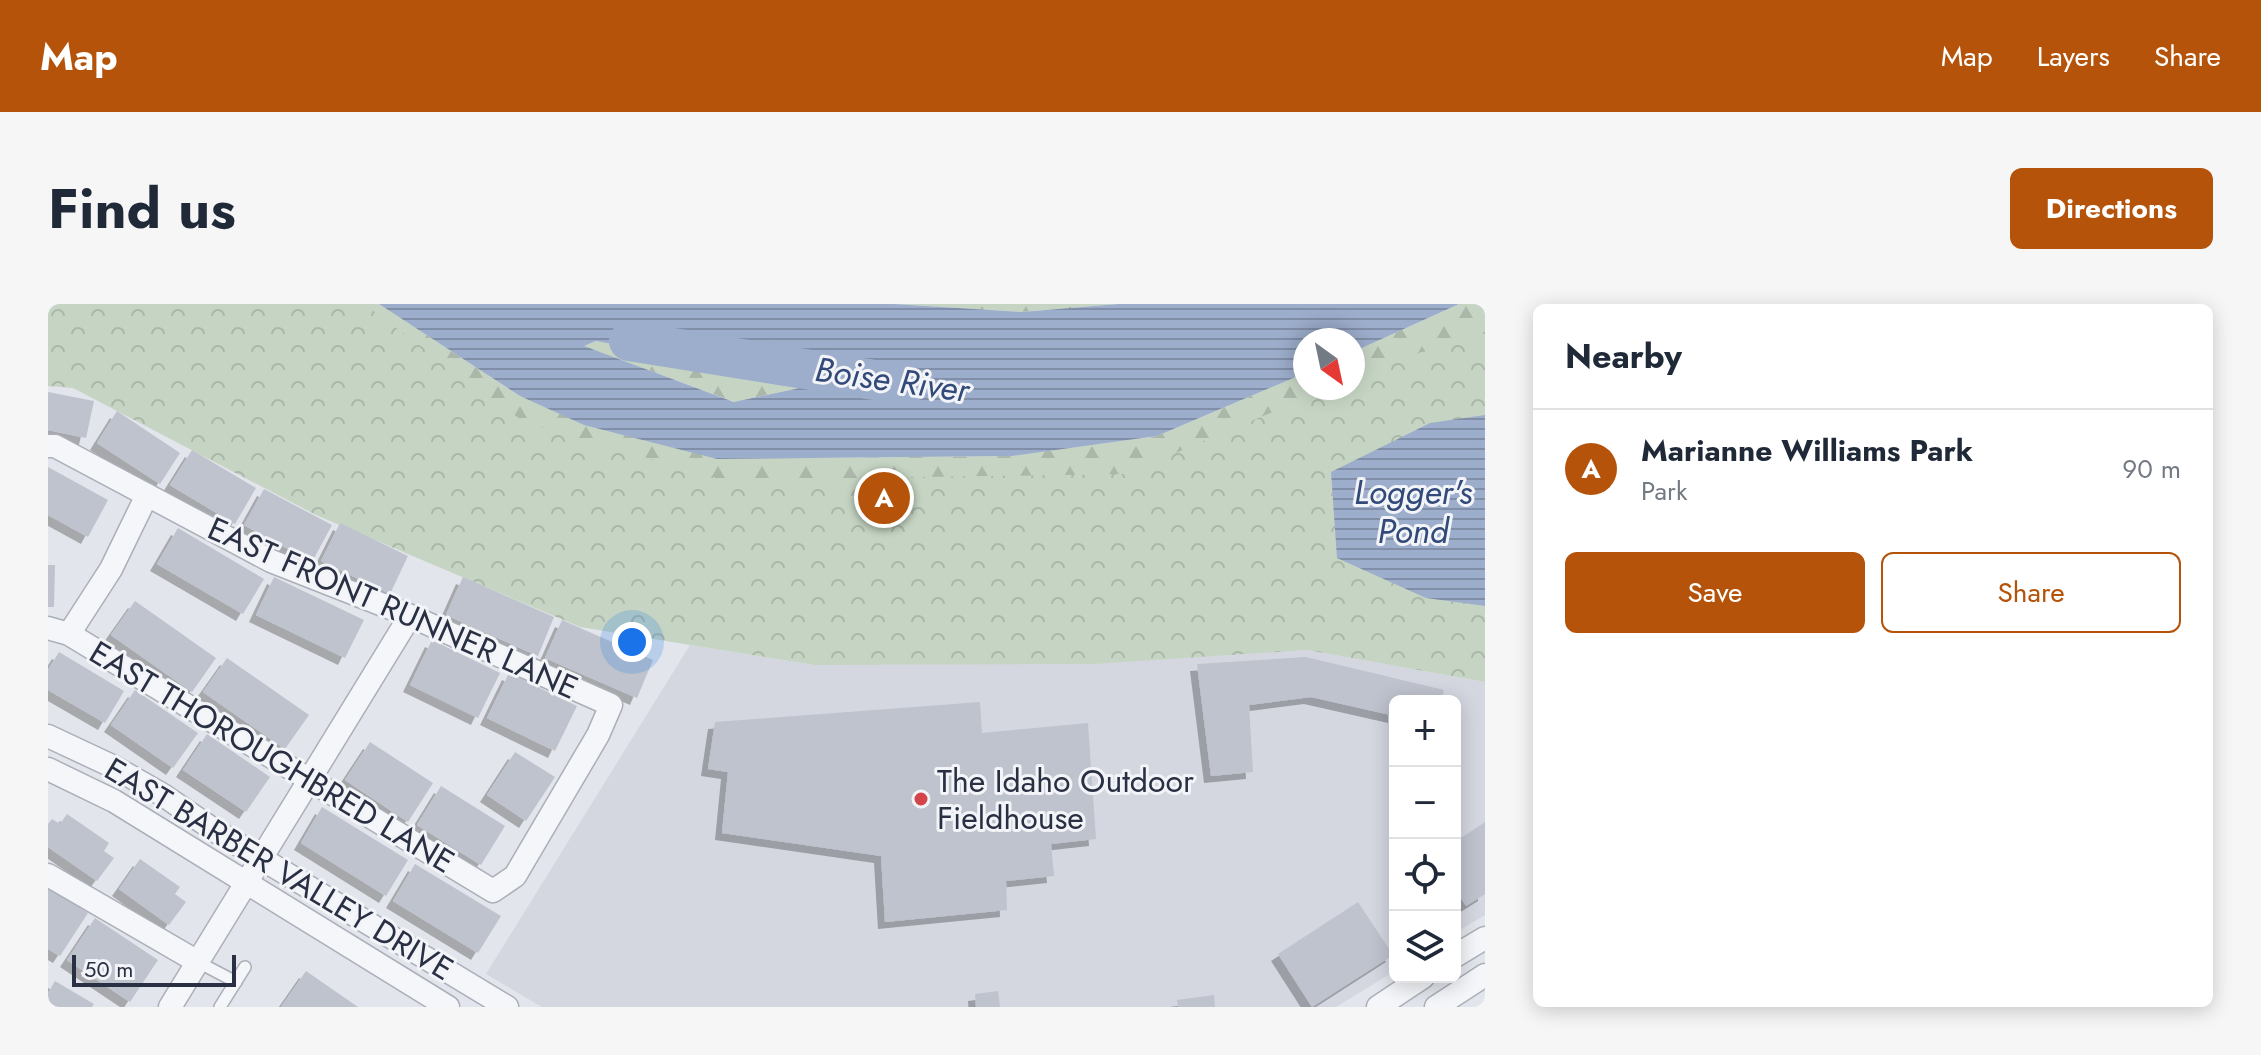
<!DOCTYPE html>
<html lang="en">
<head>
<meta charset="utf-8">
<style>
  :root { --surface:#fff; --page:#f6f6f7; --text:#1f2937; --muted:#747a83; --line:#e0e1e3; --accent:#b45309 }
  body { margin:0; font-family:Jost,sans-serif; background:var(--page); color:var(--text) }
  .controls { position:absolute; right:24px; bottom:24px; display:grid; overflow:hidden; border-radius:12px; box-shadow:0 4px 20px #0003 }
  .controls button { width:72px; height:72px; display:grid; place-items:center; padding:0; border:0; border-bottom:2px solid var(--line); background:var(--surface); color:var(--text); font:40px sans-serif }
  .compass { position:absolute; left:1245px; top:24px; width:72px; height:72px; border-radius:50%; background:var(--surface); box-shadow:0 4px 20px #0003; rotate:147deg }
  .scale { position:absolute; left:24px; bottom:20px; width:164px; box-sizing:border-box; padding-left:8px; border:4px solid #2a3044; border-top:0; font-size:22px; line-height:28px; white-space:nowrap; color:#2a3044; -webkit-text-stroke:6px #f2f4f8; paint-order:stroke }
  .you { position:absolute; left:584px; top:338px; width:28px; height:28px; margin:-20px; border:6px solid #fff; border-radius:50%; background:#1a73e8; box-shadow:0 0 0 12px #1a73e833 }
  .badge { display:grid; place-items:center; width:52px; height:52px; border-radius:50%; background:var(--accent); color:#fff; font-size:26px; font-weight:700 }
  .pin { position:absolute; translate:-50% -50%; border:4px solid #fff; box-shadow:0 2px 8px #0006 }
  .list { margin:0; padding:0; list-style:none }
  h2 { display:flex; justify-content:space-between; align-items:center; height:104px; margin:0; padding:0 32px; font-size:34px }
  h2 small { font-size:26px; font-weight:400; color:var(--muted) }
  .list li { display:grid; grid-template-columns:52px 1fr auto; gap:24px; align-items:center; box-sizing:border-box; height:120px; padding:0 32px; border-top:2px solid var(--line) }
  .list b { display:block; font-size:30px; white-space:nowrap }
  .list p { margin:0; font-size:26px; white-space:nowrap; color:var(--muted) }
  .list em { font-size:26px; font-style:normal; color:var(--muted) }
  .actions { display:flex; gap:16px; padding:24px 32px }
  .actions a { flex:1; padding:18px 0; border:2px solid var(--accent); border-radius:12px; text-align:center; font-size:28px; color:var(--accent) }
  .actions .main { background:var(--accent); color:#fff }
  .icon { flex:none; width:44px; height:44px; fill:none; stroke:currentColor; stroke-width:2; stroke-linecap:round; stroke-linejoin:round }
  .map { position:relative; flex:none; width:1437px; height:703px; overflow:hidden; border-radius:12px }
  header { display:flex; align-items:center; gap:48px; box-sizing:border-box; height:112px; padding:0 40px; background:var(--accent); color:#fff }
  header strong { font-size:38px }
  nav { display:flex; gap:44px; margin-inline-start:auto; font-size:28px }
  .intro { display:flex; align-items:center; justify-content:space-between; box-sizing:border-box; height:192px; padding:0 48px }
  h1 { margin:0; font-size:56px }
  .button { padding:20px 36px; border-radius:12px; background:var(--accent); color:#fff; font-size:28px; font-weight:700 }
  main { display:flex; gap:48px; padding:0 48px }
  aside { flex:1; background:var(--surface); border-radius:12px; box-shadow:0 4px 20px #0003 }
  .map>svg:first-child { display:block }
</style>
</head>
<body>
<header>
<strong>Map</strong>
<nav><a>Map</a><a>Layers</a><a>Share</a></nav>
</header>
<div class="intro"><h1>Find us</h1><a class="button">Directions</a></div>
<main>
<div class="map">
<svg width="1437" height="703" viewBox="0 0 1437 703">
  <defs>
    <pattern id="forest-firs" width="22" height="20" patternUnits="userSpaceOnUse" patternTransform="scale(2)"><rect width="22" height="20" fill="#c6d5c3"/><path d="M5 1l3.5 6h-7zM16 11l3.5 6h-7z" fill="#aab7a9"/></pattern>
    <pattern id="park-crowns" width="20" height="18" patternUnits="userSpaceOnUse" patternTransform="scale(2)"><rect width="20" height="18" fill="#c6d5c3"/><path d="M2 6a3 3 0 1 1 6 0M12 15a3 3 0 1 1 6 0" fill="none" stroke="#aab7a9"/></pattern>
    <pattern id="water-rules" width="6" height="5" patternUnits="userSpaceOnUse" patternTransform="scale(2)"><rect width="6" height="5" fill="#9daecc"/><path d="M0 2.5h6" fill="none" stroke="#808ea7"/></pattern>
    <filter id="shadow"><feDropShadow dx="-7" dy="7" stdDeviation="0" flood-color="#0004"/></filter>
  </defs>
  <rect width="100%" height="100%" fill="#e2e5eb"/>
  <polygon fill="#d4d7e0" points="642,341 766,361 1259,346 1437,378 1437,611 1407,629 1407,397 1347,397 1347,667 1288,703 494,703 438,670"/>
  <g fill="url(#forest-firs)">
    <polygon points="121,0 331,0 472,92 669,155 963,152 1109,132 1257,69 1257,84 1305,84 1305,48 1411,0 1437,0 1437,111 1283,168 643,215"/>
    <polygon points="846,0 1070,0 974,8"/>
    <polygon points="548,37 597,46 675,44 751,49 807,67 800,77 755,83 687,98 535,42"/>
  </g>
  <polygon fill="url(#park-crowns)" points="0,0 316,0 476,118 675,176 1078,170 1281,84 1305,84 1305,74 1342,58 1437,28 1437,378 1259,346 1046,360 766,361 532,323 268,211 25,84 0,82"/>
  <g fill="url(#water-rules)" fill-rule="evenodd">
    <path d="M331,0H846L974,8L1070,0H1411L1305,48V36H1257V69L1109,132L964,152L669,155L536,121L472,92ZM548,37L597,46L675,44L751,49L806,68L800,77L756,83L686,98L536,42Z"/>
    <polygon points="1437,111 1437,302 1378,294 1289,254 1283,168 1382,119"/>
  </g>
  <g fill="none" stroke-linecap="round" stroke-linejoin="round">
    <polyline stroke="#9daecc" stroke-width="40" points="581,37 858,81"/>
  </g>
  <g fill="#bfc3ce" filter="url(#shadow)">
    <polygon points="0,88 46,97 38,134 0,126"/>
    <polygon points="69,107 132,149 112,180 49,139"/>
    <polygon points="144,146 208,184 187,220 122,181"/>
    <polygon points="0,163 60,196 40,233 0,211"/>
    <polygon points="216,185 284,221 264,258 196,221"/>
    <polygon points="292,219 360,252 342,290 273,257"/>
    <polygon points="130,224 216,275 195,310 109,260"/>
    <polygon points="0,261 7,261 6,303 0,303"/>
    <polygon points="226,273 316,316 297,354 208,311"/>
    <polygon points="415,273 506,313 490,352 398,311"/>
    <polygon points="87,297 168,354 144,388 63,331"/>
    <polygon points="514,316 605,356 589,394 497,354"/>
    <polygon points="384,336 452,369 430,414 362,381"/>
    <polygon points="11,348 76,387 57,419 0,386 0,366"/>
    <polygon points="1258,353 1396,386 1393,397 1347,397 1347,412 1263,393 1201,401 1205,468 1163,472 1149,360"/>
    <polygon points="179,354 261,411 237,445 155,388"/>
    <polygon points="461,369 529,402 507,447 439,414"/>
    <polygon points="87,386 150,429 125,464 63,421"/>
    <polygon points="932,398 934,429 1040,419 1048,535 1003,540 1006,572 958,577 959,606 837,618 833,552 674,529 680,468 660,465 667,418"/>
    <polygon points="159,430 222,473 198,508 135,466"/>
    <polygon points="322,438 385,479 360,518 297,476"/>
    <polygon points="467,448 507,473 478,517 439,491"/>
    <polygon points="393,482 457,522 433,561 369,521"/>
    <polygon points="274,503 360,556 338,592 253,539"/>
    <polygon points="19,510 61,539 56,547 66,554 49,577 0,543 0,520 4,515 12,520"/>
    <polygon points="1437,518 1437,590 1418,602 1407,585 1407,538"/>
    <polygon points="92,555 132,583 127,590 138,598 121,621 71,585"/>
    <polygon points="367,560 453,612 430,649 345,597"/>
    <polygon points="0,583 40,609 12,652 0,645"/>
    <polygon points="1310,598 1345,651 1264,703 1230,650"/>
    <polygon points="47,614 110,656 82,698 19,656"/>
    <polygon points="258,667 310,703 233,703"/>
    <polygon points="7,677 46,700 44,703 0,703 0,689"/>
    <polygon points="950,687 952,703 928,703 927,690"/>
    <polygon points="1166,691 1167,703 1130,703 1129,696"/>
  </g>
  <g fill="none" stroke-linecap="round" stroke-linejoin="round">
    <g stroke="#abafb9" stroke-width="14">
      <g id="lane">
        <polyline points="150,658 188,678"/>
        <polyline points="172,703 197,663"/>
      </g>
    </g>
    <g stroke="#abafb9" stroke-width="25">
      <g id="street">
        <polyline points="0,142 7,142 223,257 358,310 563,401 550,431 467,572 445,587 21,330 0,324"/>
        <polyline points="21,330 63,265 99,191"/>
        <polyline points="0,432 66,463 115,491 166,526 459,703"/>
        <polyline points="0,465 66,497 400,703"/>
        <polyline points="0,571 150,658"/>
        <polyline points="1407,652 1437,634"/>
        <polyline points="122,703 362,312"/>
        <polyline points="1330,703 1375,673"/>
        <polyline points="1388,703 1437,671"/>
      </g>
    </g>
    <use href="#lane" stroke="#f5f6f9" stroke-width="11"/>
    <use href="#street" stroke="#f5f6f9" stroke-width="22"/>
  </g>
  <circle fill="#d3454a" stroke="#f2f4f8" stroke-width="3" cx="873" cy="495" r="8"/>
  <g text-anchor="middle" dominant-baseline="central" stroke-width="6" stroke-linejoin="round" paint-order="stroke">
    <g font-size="32" fill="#2a3044" stroke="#f2f4f8">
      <text transform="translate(345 304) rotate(24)">EAST FRONT RUNNER LANE</text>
      <text transform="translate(224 453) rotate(31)">EAST THOROUGHBRED LANE</text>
      <text transform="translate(231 565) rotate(31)">EAST BARBER VALLEY DRIVE</text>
    </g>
    <g font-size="32" fill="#2a3044" stroke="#f2f4f8" text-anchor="start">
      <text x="889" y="477">The Idaho Outdoor<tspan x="889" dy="37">Fieldhouse</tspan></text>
    </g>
    <g font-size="34" font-style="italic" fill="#324a79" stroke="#f2f4f8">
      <text transform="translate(844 76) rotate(8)">Boise River</text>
      <text x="1365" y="188">Logger's<tspan x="1365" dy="39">Pond</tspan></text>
    </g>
  </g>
</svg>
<div class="controls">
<button>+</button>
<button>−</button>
<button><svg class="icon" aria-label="locate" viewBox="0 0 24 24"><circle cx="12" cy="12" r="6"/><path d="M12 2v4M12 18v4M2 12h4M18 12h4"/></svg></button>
<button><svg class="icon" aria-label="layers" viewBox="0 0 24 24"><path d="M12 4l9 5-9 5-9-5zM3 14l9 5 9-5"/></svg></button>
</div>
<svg class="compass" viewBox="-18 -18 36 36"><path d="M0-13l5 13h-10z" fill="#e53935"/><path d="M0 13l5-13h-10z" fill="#747a83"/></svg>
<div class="scale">50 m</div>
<div class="you"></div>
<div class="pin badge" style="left:836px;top:194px">A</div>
</div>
<aside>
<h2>Nearby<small></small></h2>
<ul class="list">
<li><span class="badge">A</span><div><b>Marianne Williams Park</b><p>Park</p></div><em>90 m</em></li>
</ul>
<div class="actions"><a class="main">Save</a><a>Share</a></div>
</aside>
</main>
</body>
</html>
